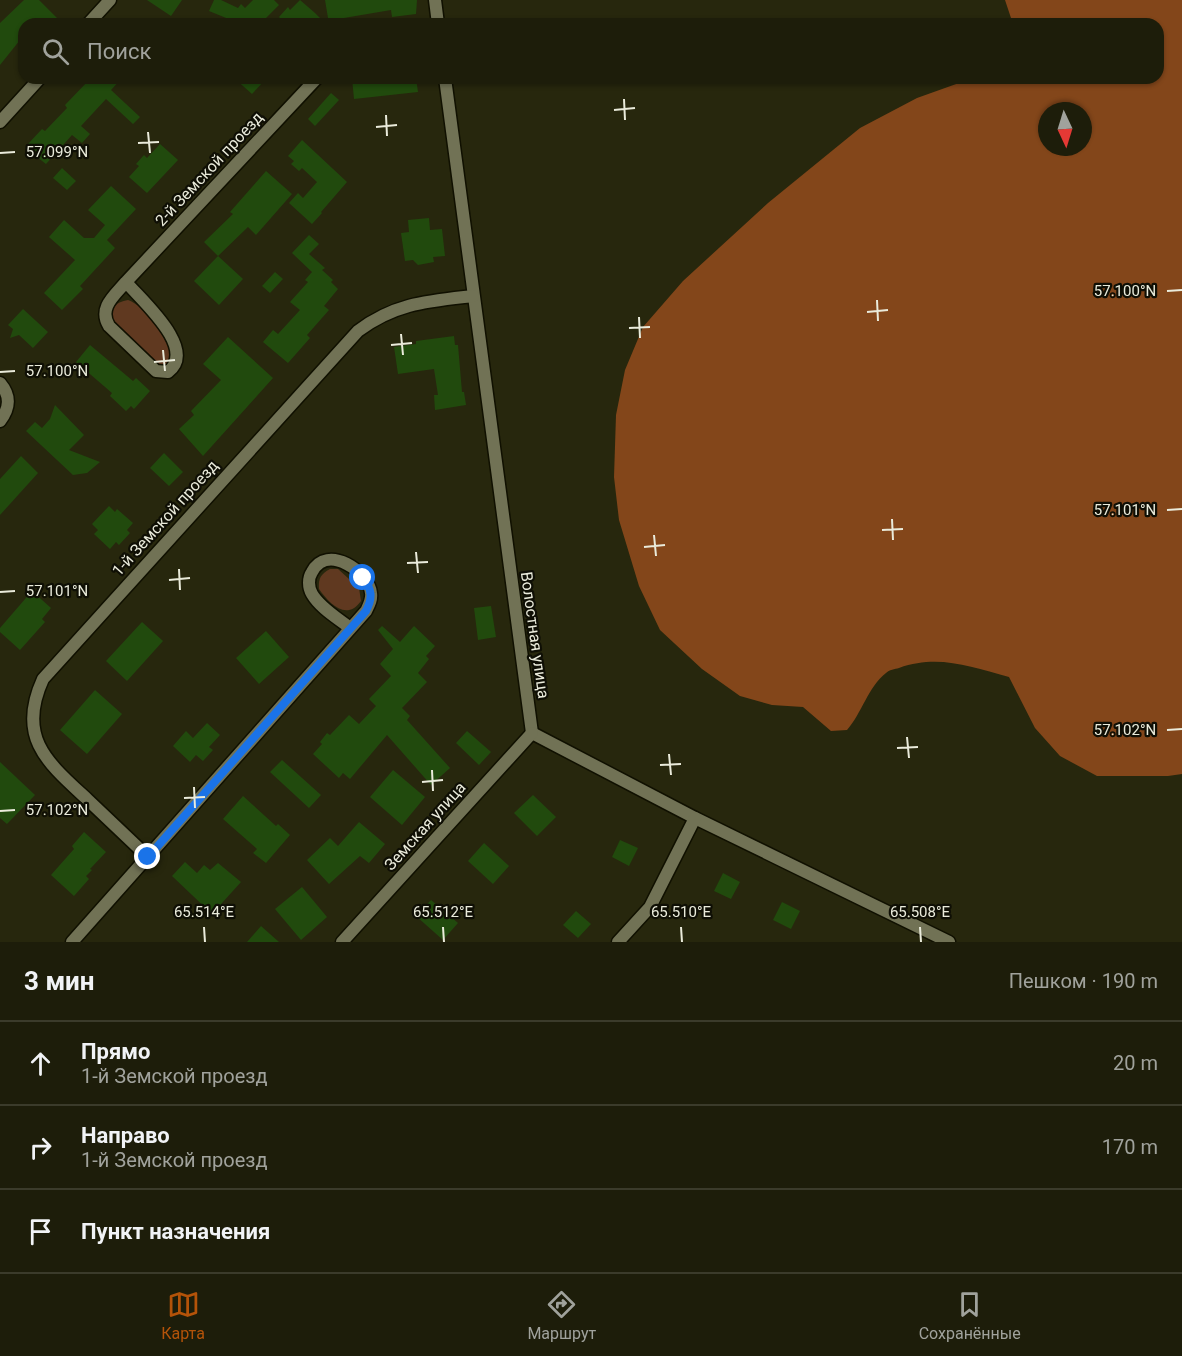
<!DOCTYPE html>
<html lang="ru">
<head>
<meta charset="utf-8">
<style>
  :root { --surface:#1d1d0a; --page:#2a2a18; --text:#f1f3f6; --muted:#a0a29c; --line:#3b3b2b; --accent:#b45309 }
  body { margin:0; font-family:Roboto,sans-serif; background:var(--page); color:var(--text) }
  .compass { position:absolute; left:1038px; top:102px; width:54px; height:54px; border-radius:50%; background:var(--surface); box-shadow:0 2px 4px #0004; rotate:176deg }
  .stop { position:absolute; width:18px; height:18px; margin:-14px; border:4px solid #1a73e8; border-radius:50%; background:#fff }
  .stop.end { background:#1a73e8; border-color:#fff; box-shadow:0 2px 6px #0008 }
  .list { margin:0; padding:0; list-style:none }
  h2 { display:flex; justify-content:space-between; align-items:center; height:78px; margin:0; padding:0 24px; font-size:26px }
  h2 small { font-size:20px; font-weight:400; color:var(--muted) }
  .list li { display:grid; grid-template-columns:39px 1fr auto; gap:18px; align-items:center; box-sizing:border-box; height:84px; padding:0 24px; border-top:2px solid var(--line) }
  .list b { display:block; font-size:22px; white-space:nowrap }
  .list p { margin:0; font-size:20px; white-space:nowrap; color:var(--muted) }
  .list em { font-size:20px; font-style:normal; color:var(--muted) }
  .icon { flex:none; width:33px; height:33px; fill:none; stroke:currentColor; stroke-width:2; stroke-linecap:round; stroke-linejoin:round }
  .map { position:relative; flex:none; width:1182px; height:942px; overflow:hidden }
  .search { position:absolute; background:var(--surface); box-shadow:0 2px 4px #0004; left:18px; right:18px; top:18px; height:66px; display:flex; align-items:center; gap:15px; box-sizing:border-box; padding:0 21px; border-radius:18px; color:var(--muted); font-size:22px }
  .sheet { height:330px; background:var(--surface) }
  nav { display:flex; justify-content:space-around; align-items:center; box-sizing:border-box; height:84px; border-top:2px solid var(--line); background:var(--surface); font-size:16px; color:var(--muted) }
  nav a { display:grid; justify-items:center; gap:3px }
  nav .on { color:var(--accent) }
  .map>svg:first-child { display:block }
</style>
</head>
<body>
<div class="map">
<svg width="1182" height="942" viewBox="0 0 1182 942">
  <rect width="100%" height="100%" fill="#27270d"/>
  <g fill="#603920">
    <path d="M128,300C144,305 169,339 171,356L166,365L159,366C151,358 115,330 112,323C106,310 116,302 128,300Z"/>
    <path d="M330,569H338L359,588L361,601C346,622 329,603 319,589C318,578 321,574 330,569Z"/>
  </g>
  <path fill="#83461a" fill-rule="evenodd" d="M1005,0H1182V774L1168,776H1097L1060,756L1035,728L1009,677C970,667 939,654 899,668C895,669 889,670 886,673C868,687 862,713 847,730L831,731L803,707L772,705L740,696L702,669L660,630L639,586L619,520L614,477L616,415L625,370L643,327L683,281L768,203L860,128L917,98L973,78H1158V24H1013ZM1047,111H1083V147H1047Z"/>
  <g fill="#214a0d">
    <polygon points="24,0 39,0 57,18 51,24 24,24 24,35 0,65 0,23"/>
    <polygon points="147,0 182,0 171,16"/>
    <polygon points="214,0 221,0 238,8 241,4 245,8 253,0 274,0 279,5 260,24 227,24 231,20 209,11"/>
    <polygon points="300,0 315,13 326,24 286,24 279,17 288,7 290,10"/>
    <polygon points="325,0 417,0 416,14 392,17 391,10 338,19 339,24 329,24"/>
    <polygon points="91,78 122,78 111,90 140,117 133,124 106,99 81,126 90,134 82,143 72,135 46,164 37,157 39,154 28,144 42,129 45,131 67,108 65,105"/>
    <polygon points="234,78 267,78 252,94"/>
    <polygon points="352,78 416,78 418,92 354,99"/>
    <polygon points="331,93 339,100 315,126 308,119"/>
    <polygon points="302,140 347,182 321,212 322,213 312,224 289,203 298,193 303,198 317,182 302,168 299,171 291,164 294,161 288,156"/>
    <polygon points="160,144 178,160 147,193 129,177 139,166 136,164 144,155 147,158"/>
    <polygon points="62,168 76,181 67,190 53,178"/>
    <polygon points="266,171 292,194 256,235 248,227 218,256 204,242 233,214 230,212"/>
    <polygon points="111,186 136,209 107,240 115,248 80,286 83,289 62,310 44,293 75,260 49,237 64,220 84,238 94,238 105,225 88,210"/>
    <polygon points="429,218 430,230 442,229 445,256 433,257 434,262 418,265 413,260 405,261 401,233 409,232 408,220"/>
    <polygon points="309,235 319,244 309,254 325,268 322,270 333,280 331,282 338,289 324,306 329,310 307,335 310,338 288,363 263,342 273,330 278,334 300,310 290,302 308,282 305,280 312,272 292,253"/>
    <polygon points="218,256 243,279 219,305 194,281"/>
    <polygon points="275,272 283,279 270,293 262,286"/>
    <polygon points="23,309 48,332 33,348 19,335 10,338 13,329 8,325"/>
    <polygon points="454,336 455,345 458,345 462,392 464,392 466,405 435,410 434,395 438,395 434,369 398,374 394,347 416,344 416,341"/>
    <polygon points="228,337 273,378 203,456 179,429 194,415 191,411 221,380 203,364"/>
    <polygon points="90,345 133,381 136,378 150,391 134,409 131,406 126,411 110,396 112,393 76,362"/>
    <polygon points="55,405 84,435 69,450 100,462 87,473 73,475 26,431 35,422 42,428 50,419"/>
    <polygon points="164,453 183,472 169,486 150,468"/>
    <polygon points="21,456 38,473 0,515 0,479"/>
    <polygon points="109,506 115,512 117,509 133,523 127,530 130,533 119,545 116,542 110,549 94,534 98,530 92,524"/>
    <polygon points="32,591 51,608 42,619 45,622 20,650 0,632 0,628"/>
    <polygon points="491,606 496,637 478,640 474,608"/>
    <polygon points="142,622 163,641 127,681 106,661"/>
    <polygon points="382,626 400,642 414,626 435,646 426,656 429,659 418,673 427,682 402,708 410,716 407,720 450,768 431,785 387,735 350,779 343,773 339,778 313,754 322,744 320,742 327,733 330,735 349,715 359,724 376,706 369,699 391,676 380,664 393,649 378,630"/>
    <polygon points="266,631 289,657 259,684 236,658"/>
    <polygon points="95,690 122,714 87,754 60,730"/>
    <polygon points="207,723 220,735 209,747 213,750 203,761 196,755 190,762 173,746 186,731 193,738"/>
    <polygon points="467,731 491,752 479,765 456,743"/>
    <polygon points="282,760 321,795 309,808 270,772"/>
    <polygon points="0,762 35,795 7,824 0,818"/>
    <polygon points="393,770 425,797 402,825 370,797"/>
    <polygon points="533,795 556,817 537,836 514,813"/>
    <polygon points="243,796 276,826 278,824 290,835 266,863 253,853 257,849 223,819"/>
    <polygon points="359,822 385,844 369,863 360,856 329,884 307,860 330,838 338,846"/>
    <polygon points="84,832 106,852 90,869 92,870 86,876 89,879 74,896 51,875 74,849 72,846"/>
    <polygon points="620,840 638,848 629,866 612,857"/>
    <polygon points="484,843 509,866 493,884 468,861"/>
    <polygon points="185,862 197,873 204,865 210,870 218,863 241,882 212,914 172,876"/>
    <polygon points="723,873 740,882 731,899 714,891"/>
    <polygon points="302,887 327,917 301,940 275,909"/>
    <polygon points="431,900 458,923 443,940 416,916"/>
    <polygon points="782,902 800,911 791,929 773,920"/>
    <polygon points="576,911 591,924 578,938 563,925"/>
    <polygon points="261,926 279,942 247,942"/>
  </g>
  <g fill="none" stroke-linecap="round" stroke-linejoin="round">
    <g stroke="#101000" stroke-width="15">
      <g id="street">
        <polyline points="435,0 438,24"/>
        <polyline points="88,24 110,0"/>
        <polyline points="445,78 532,733"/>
        <polyline points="0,122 40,78"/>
        <path d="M126,282C142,301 198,349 168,372L156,371L109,326C98,308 114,296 126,282L317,78"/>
        <path d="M0,383C11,396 10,408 0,421"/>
        <polyline points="532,733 695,818 949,942"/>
        <path d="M148,857C128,838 108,819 88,800C48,763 16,738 43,679L358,331C395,303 429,301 473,296"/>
        <path d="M72,942L366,611C369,605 372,600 371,593C369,572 327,543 312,572C308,578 308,587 312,594C320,608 339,619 350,628"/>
        <polyline points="342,942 532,733"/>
        <polyline points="618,942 650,907 695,818"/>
      </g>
    </g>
    <use href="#street" stroke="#717255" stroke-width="12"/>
  </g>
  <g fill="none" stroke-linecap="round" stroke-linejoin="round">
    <path stroke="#1a73e8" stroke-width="8" d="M148,857L366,611C373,598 372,589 363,578"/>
  </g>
  <path fill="none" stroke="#eaebdb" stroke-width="2" d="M624,99L625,120M614,110L635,108M386,115L387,136M376,127L397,125M148,132L150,153M138,143L159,142M0,153L15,152M1167,291L1182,290M877,300L878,321M867,312L888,310M639,317L640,338M629,328L650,327M401,334L403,355M391,345L412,343M163,350L165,371M154,362L175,360M0,372L15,371M1167,510L1182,509M892,519L893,540M882,530L903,529M654,535L656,556M644,547L665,545M416,552L418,573M407,563L428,562M179,569L180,590M169,580L190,578M0,592L15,591M1167,730L1182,729M907,737L909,758M897,748L918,747M669,754L671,775M660,765L681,764M432,770L433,791M422,782L443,780M194,787L195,808M184,798L205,797M0,811L15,810M204,927L205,942M443,927L444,942M681,927L682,942M920,927L921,942"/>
  <g text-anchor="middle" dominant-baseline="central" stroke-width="4.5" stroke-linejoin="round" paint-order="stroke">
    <g font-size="16" fill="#eaebdb" stroke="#0f0f05">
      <text transform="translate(209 169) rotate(-47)">2-й Земской проезд</text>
      <text transform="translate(165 518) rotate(-48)">1-й Земской проезд</text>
      <text transform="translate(535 635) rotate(82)">Волостная улица</text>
      <text transform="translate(425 826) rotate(-48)">Земская улица</text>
    </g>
  </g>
  <g font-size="15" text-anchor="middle" fill="#eaebdb" stroke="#0f0f05" stroke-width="4.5" stroke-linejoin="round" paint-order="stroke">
    <text x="57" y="157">57.099°N</text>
    <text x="1125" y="296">57.100°N</text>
    <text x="57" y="376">57.100°N</text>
    <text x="1125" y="515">57.101°N</text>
    <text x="57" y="596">57.101°N</text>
    <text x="1125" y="735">57.102°N</text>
    <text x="57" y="815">57.102°N</text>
    <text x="204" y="917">65.514°E</text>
    <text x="443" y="917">65.512°E</text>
    <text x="681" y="917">65.510°E</text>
    <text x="920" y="917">65.508°E</text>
  </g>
</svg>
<svg class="compass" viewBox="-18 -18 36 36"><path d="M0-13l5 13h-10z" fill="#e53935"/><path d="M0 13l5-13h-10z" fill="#a0a29c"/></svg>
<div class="stop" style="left:363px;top:578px"></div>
<div class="stop end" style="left:148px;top:857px"></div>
<div class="search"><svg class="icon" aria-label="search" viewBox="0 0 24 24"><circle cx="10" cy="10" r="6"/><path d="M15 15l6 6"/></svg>Поиск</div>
</div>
<section class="sheet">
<h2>3 мин<small>Пешком · 190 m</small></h2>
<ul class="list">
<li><svg class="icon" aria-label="ahead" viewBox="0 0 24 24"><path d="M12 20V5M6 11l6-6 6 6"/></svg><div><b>Прямо</b><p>1-й Земской проезд</p></div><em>20 m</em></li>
<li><svg class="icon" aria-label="right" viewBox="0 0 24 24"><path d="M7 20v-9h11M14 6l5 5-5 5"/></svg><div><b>Направо</b><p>1-й Земской проезд</p></div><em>170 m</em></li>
<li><svg class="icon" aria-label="arrive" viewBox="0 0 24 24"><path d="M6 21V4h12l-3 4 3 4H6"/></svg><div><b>Пункт назначения</b></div></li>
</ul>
</section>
<nav>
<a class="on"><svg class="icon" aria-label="map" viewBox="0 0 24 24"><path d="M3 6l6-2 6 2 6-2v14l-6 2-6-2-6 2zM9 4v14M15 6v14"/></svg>Карта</a>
<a><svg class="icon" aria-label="directions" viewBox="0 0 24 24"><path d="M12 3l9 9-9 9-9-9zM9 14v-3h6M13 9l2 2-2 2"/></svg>Маршрут</a>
<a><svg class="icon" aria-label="saved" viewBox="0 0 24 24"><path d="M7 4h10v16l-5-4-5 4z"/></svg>Сохранённые</a>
</nav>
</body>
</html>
